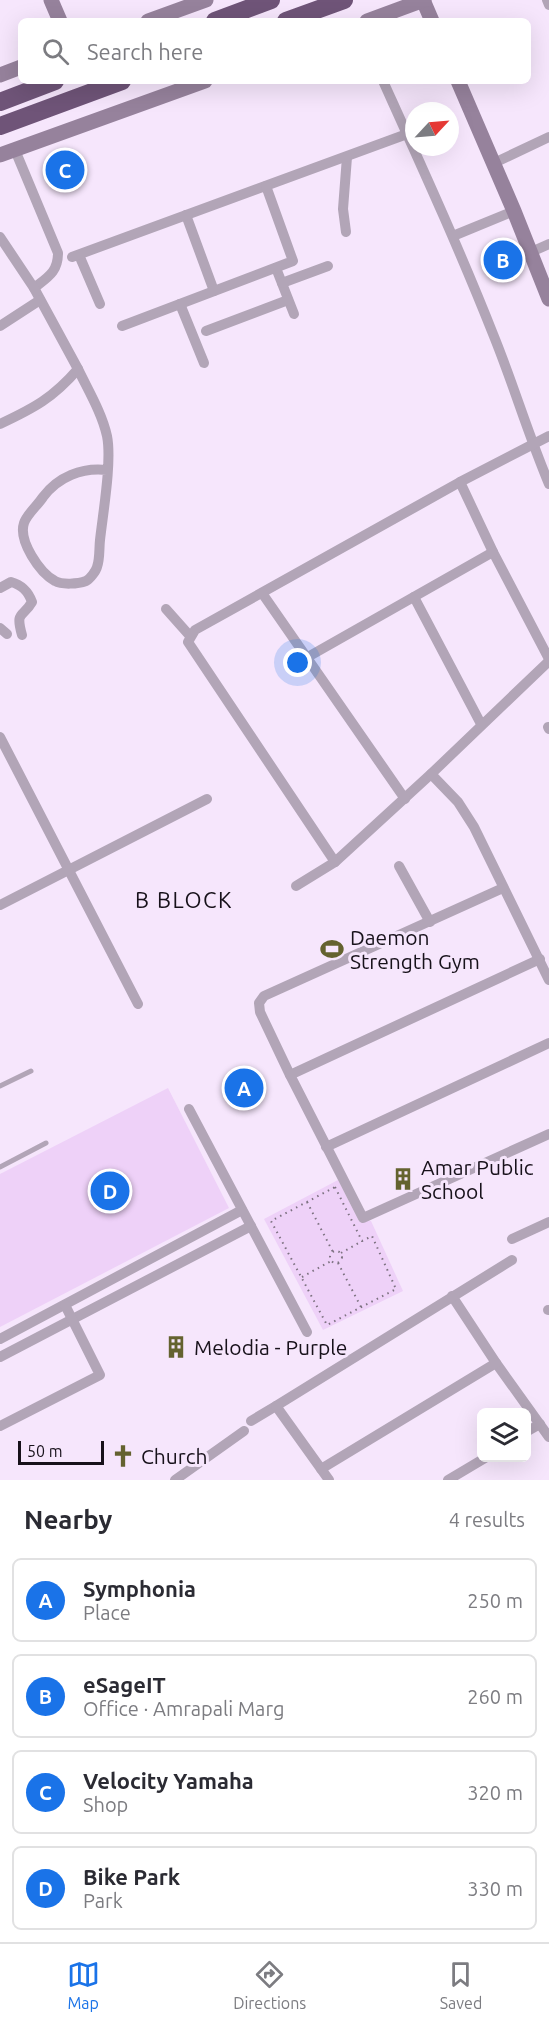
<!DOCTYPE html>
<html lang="en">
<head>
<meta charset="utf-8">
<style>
  :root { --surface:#fff; --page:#f7f7f7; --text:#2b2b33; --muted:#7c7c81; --line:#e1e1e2; --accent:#1a73e8 }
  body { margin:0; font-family:Ubuntu,sans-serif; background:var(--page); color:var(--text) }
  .controls { position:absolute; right:18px; bottom:18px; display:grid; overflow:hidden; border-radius:9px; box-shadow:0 6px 24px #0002 }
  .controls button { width:54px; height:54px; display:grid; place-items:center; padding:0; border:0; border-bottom:2px solid var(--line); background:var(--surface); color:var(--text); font:30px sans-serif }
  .compass { position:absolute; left:405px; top:102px; width:54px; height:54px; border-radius:50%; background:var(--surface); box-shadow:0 6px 24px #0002; rotate:64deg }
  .scale { position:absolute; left:18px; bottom:15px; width:86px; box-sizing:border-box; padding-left:6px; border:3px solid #17111a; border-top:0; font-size:16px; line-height:21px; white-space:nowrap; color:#17111a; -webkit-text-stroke:4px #f6e6fc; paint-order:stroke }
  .you { position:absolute; left:298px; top:663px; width:21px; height:21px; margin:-15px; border:4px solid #fff; border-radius:50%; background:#1a73e8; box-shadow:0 0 0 9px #1a73e833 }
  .badge { display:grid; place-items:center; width:39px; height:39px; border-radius:50%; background:var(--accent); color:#fff; font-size:20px; font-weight:700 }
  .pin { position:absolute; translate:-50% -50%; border:3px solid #fff; box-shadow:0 2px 6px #0006 }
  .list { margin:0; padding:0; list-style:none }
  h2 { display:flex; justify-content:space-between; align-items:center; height:78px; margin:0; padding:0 24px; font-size:26px }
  h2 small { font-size:20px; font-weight:400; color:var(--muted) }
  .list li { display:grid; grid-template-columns:39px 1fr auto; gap:18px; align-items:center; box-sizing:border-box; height:84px; margin:0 12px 12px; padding:0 12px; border:2px solid var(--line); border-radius:9px }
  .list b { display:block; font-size:22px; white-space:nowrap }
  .list p { margin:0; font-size:20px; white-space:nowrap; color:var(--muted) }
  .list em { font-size:20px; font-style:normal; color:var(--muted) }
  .icon { flex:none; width:33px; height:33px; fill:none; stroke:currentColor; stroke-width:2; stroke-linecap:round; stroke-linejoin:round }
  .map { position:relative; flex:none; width:549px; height:1480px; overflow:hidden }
  .search { position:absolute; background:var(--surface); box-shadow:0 6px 24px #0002; left:18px; right:18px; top:18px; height:66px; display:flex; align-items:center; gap:15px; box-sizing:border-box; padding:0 21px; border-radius:9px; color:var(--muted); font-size:22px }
  .sheet { height:462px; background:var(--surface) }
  nav { display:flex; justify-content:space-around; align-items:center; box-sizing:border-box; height:84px; border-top:2px solid var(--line); background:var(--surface); font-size:16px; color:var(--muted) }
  nav a { display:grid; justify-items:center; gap:3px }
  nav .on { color:var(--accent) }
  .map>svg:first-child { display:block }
</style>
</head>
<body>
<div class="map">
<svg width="549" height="1480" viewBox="0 0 549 1480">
  <rect width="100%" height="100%" fill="#f6e6fc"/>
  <g fill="#eed1f8">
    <polygon points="168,1088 229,1208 0,1327 0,1174"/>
    <polygon points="338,1180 359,1221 371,1221 403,1291 323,1330 264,1219"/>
  </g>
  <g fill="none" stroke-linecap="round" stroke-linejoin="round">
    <g stroke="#7d7281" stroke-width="2" stroke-dasharray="1.5 4.5" stroke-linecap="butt">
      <polygon points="335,1187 362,1241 372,1236 396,1289 327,1325 271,1221"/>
      <polyline points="307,1202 333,1252"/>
      <circle cx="336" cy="1257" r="6"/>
      <polyline points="341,1253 362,1241"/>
      <polyline points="338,1263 361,1307"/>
      <polyline points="302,1277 331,1261"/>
    </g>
    <g stroke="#b2a5b7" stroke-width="5">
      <polyline points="0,1086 31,1071"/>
      <polyline points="0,1167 46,1143"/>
    </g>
    <g stroke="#b2a5b7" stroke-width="10">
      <polyline points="547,0 549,5"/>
      <path d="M383,81C421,165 459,248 493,334C513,383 528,434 549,484"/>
      <path d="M15,150L58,253C58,272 48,277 34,288"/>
      <polyline points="494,163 549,137"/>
      <polyline points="186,215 214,291"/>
      <polyline points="346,232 343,209 347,157"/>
      <polyline points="453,236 514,211"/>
      <path d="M0,237L34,288L78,369C53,398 34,408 0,424"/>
      <polyline points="531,252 549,244"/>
      <polyline points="79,255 100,304"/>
      <polyline points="72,257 407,134"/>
      <polyline points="276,268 294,314"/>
      <polyline points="282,283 328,266"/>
      <polyline points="180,304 204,363"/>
      <polyline points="0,326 40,300"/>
      <polyline points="122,326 293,261 266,186"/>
      <polyline points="206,331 288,300"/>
      <path d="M78,369C88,390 102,413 107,436C112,461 103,513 100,540C99,549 100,559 97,567C96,571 90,579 86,581C78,584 62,585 55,581C40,573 18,541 24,523C27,514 38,505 43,497C58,477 82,467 107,470"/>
      <polyline points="549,436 460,482 195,630 188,642 335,862 431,774 549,661"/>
      <polyline points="460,482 493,552 549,659"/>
      <path d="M0,588L11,582C22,585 28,591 32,602C23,618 15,610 22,635"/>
      <polyline points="262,593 405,799"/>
      <polyline points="414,597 481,724"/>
      <polyline points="166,609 190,636"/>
      <polyline points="0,628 7,634"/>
      <polyline points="306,658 493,552"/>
      <polyline points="548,727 549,729"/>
      <polyline points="0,737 138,1004"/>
      <polyline points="431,774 458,802 474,827 549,980"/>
      <polyline points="399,866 430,922"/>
      <polyline points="296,886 335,862"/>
      <polyline points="503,888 264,996 259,1003 260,1012 290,1075 363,1218 549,1134"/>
      <polyline points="0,905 207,799"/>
      <polyline points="290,1075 540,959"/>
      <polyline points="189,1109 307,1332"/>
      <polyline points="326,1147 549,1043"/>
      <polyline points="512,1239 549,1222"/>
      <polyline points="452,1296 496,1363 549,1437"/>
      <polyline points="548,1310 549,1310"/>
      <polyline points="0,1339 242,1210"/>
      <polyline points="0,1357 251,1226"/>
      <polyline points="251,1421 276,1406"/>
      <polyline points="0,1426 100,1375 65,1305"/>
      <polyline points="526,1432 540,1424"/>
      <polyline points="321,1469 496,1363"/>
      <polyline points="175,1480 244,1431"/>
      <polyline points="329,1480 276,1406 512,1260"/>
      <polyline points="448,1480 485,1458"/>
    </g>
    <g stroke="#96829c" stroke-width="15">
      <polyline points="51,0 60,21"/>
      <polyline points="423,0 432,21"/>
      <polyline points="148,21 206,0"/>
      <polyline points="367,21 424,0"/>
      <polyline points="0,75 21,67"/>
      <polyline points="458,81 514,211 549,299"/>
      <polyline points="0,155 205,81"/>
    </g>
    <g stroke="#6f5478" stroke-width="18">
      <polyline points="215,21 271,0"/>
      <polyline points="286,21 344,0"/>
      <polyline points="0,102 55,81"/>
      <polyline points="0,126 122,81"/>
    </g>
  </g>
  <defs>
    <g id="stadium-bare" transform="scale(1.8)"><path d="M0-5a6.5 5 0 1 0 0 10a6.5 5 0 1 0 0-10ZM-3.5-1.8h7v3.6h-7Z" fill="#64622f" stroke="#f6e6fc" stroke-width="2.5" paint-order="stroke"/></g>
    <g id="building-bare" transform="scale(1.8)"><path d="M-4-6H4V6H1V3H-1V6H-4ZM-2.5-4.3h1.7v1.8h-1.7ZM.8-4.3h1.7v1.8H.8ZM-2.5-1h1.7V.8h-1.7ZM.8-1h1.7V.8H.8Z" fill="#64622f" stroke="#f6e6fc" stroke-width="2.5" paint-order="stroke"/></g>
    <g id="church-bare" transform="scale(1.8)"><path d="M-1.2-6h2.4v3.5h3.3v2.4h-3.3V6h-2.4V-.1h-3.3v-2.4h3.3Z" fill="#64622f" stroke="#f6e6fc" stroke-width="2.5" paint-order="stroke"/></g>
  </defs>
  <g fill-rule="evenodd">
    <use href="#stadium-bare" x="332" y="949"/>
    <use href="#building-bare" x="403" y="1179"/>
    <use href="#building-bare" x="176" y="1347"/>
    <use href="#church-bare" x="123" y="1456"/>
  </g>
  <g text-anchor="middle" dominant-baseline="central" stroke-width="6" stroke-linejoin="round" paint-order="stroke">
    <g font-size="21" fill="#17111a" stroke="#f6e6fc" text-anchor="start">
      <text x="350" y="937">Daemon<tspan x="350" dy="24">Strength Gym</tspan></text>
      <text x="421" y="1167">Amar Public<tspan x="421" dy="24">School</tspan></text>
      <text x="194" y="1347">Melodia - Purple</text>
      <text x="141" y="1456">Church</text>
    </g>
    <g font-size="22" letter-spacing="1.5" fill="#17111a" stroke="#f6e6fc">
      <text x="184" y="899">B BLOCK</text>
    </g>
  </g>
</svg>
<div class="controls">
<button><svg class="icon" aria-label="layers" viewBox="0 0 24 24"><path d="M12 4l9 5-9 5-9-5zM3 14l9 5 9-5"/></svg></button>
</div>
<svg class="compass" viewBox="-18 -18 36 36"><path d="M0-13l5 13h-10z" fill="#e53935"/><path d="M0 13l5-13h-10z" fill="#7c7c81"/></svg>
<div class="scale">50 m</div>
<div class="you"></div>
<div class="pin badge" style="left:244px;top:1088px">A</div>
<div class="pin badge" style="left:503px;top:260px">B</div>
<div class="pin badge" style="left:65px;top:170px">C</div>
<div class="pin badge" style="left:110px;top:1191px">D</div>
<div class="search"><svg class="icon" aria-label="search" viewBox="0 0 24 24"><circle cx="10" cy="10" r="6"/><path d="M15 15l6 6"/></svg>Search here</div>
</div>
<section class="sheet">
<h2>Nearby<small>4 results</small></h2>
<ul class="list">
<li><span class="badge">A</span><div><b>Symphonia</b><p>Place</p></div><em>250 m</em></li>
<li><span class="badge">B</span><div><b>eSageIT</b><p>Office · Amrapali Marg</p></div><em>260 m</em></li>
<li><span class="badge">C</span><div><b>Velocity Yamaha</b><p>Shop</p></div><em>320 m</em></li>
<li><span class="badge">D</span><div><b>Bike Park</b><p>Park</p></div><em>330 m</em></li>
</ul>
</section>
<nav>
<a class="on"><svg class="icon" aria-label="map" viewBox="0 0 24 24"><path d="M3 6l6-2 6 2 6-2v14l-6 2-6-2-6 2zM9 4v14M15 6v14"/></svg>Map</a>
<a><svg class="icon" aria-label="directions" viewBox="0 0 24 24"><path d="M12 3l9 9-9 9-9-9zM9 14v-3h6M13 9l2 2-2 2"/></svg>Directions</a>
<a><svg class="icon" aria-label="saved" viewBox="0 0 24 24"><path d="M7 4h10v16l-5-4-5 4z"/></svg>Saved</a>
</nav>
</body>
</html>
